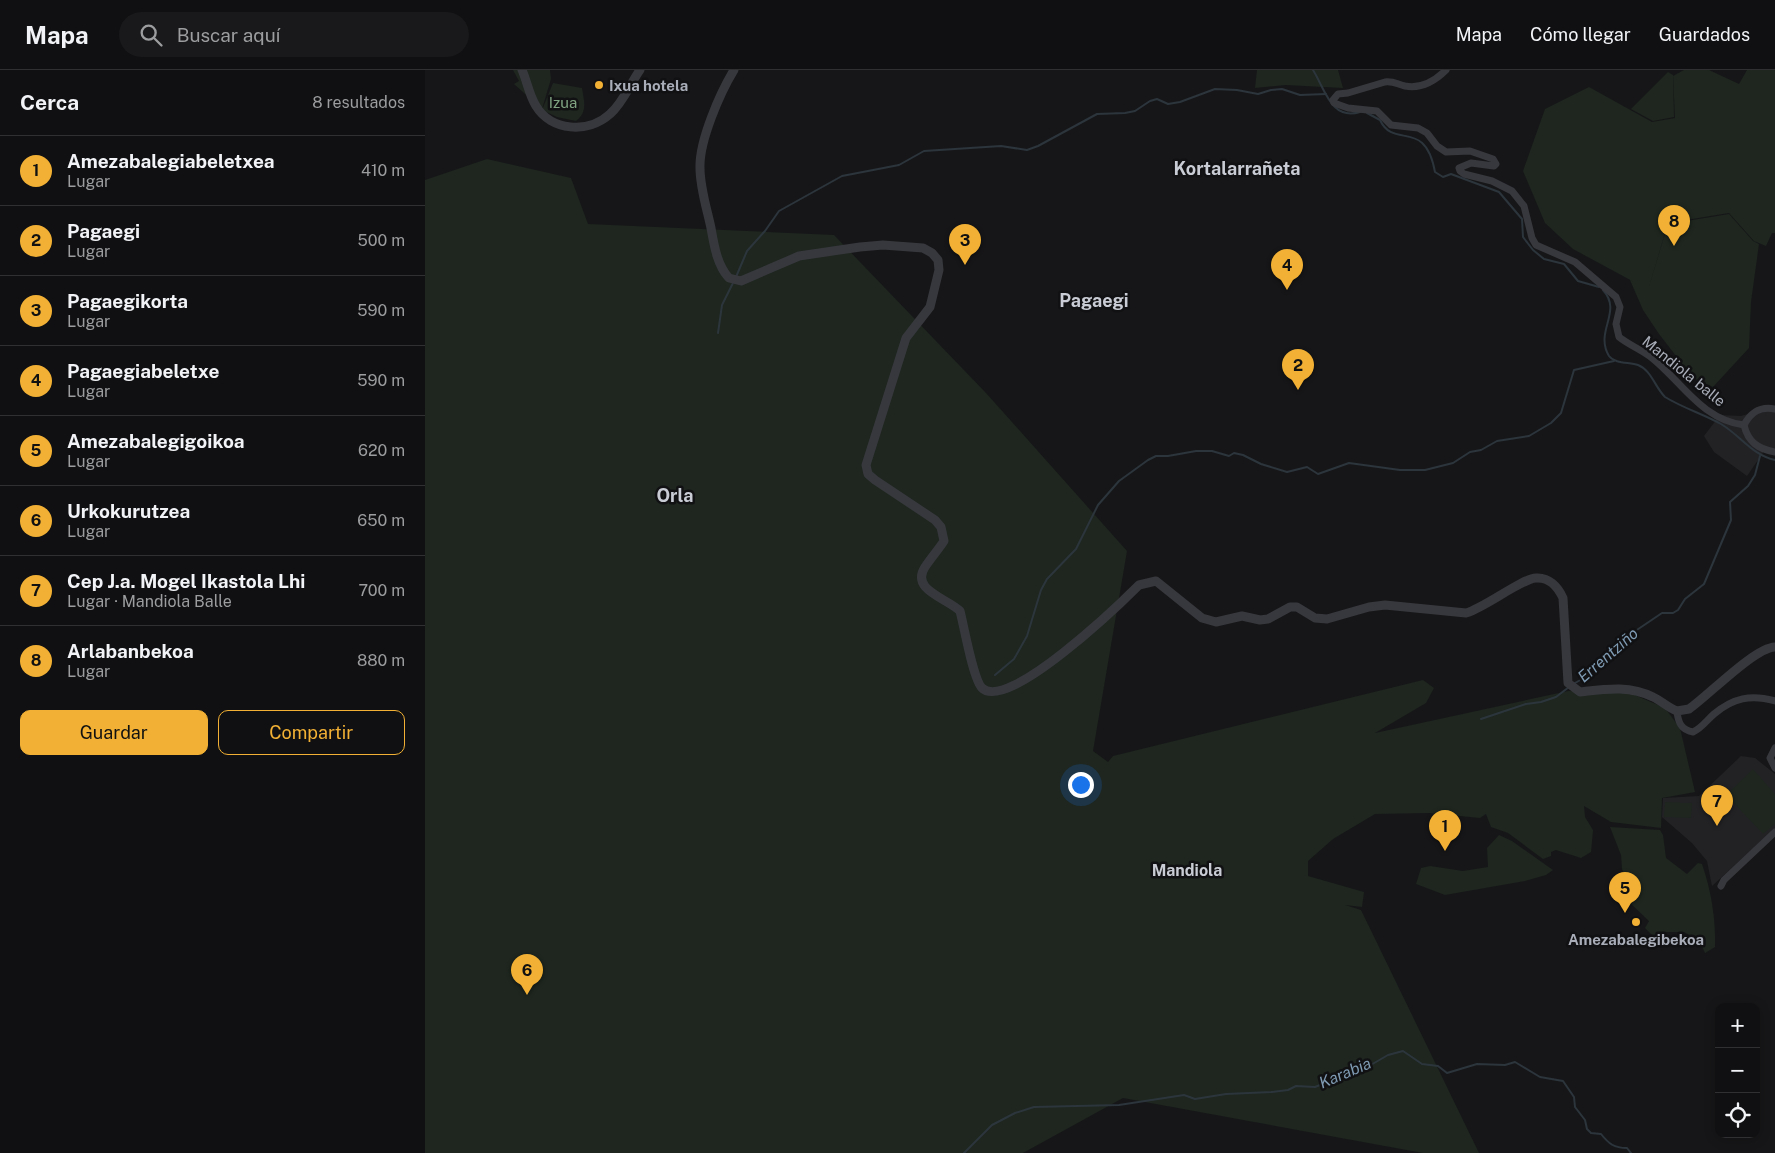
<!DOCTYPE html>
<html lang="es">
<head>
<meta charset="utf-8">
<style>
  :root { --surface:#101012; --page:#19191b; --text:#f1f3f6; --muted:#9c9d9f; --line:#303032; --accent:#f2b134 }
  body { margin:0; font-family:"Public Sans",sans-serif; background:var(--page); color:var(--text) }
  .controls { position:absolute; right:15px; bottom:15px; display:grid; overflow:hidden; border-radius:10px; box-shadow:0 2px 12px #0003 }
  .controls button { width:45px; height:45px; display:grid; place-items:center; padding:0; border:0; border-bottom:1px solid var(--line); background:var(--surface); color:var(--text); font:25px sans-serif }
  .you { position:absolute; left:655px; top:714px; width:18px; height:18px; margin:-12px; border:4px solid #fff; border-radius:50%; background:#1a73e8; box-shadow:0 0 0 8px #1a73e833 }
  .badge { display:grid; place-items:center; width:32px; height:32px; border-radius:50%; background:var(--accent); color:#111; font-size:16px; font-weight:700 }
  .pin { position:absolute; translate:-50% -41px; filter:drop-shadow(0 1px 2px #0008) }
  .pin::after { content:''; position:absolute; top:26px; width:18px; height:15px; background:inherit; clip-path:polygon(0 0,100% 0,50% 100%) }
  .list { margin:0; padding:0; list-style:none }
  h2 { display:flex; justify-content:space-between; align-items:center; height:65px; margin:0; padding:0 20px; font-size:21px }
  h2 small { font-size:16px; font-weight:400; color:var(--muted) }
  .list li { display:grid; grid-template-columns:32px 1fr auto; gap:15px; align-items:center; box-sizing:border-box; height:70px; padding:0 20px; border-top:1px solid var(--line) }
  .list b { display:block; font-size:19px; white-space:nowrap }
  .list p { margin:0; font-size:16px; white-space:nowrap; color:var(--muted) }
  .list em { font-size:16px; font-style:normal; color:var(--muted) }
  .actions { display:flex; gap:10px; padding:15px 20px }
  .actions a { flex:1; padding:11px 0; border:1px solid var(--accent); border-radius:10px; text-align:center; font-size:18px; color:var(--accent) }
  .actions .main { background:var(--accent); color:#111 }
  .icon { flex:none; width:28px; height:28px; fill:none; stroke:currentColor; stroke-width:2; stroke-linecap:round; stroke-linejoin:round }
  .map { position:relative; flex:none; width:1350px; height:1083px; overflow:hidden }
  header { display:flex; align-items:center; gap:30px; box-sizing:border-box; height:70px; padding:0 25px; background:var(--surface); border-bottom:1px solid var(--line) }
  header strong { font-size:24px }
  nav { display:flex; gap:28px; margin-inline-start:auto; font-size:18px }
  .search { width:350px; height:45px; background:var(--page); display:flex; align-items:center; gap:12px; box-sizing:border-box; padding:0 18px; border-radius:28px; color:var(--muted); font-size:19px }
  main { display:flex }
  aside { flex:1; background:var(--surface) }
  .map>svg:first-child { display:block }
</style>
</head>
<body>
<header>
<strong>Mapa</strong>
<div class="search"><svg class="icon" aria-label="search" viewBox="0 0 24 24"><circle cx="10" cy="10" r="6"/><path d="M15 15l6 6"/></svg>Buscar aquí</div>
<nav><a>Mapa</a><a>Cómo llegar</a><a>Guardados</a></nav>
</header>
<main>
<aside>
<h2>Cerca<small>8 resultados</small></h2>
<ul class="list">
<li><span class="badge">1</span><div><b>Amezabalegiabeletxea</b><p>Lugar</p></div><em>410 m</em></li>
<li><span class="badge">2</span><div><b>Pagaegi</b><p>Lugar</p></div><em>500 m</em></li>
<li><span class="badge">3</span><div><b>Pagaegikorta</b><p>Lugar</p></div><em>590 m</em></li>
<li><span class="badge">4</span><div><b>Pagaegiabeletxe</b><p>Lugar</p></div><em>590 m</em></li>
<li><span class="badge">5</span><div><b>Amezabalegigoikoa</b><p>Lugar</p></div><em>620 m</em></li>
<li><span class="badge">6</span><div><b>Urkokurutzea</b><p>Lugar</p></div><em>650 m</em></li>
<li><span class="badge">7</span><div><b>Cep J.a. Mogel Ikastola Lhi</b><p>Lugar · Mandiola Balle</p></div><em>700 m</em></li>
<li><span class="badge">8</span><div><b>Arlabanbekoa</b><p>Lugar</p></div><em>880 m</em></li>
</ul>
<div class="actions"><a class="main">Guardar</a><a>Compartir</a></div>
</aside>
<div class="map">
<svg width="1350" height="1083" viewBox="0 0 1350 1083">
  <rect width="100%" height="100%" fill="#161618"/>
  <g fill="#222225">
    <polygon points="1340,339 1350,342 1350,379 1342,377 1322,406 1289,382 1279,366 1295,345 1316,346"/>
    <polygon points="1316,686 1330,688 1350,704 1350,758 1287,816 1282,791 1267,773 1237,747 1238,728 1274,726"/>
  </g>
  <g fill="#1e261f">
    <polygon points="88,0 125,0 126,9 117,39 89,14 94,11"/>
    <polygon points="832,0 913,0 918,18 861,15 830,18"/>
    <polygon points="1259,0 1284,0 1314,14 1322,0 1350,0 1350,163 1347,163 1341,176 1329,171 1304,143 1243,153 1223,220 1243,154 1304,144 1328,171 1334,174 1326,232 1324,278 1288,317 1268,308 1234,264 1218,240 1205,210 1209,212 1148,179 1120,153 1098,101 1120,39 1164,17 1227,52 1250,48 1248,6"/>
    <polygon points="1243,2 1248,5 1249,47 1228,51 1206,39"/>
    <path d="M128,13L157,18C159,31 163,42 151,51L132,47L117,40Z"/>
    <polygon points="62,89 146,108 163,154 409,165 561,323 702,481 668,681 683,692 688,686 998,610 1009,618 1001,633 950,663 1143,621 1205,623 1240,638 1255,658 1270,722 1237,728 1236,758 1186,752 1159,736 1160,747 1168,760 1166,782 1156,788 1131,780 1126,782 1126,786 1118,789 1083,763 1066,757 1061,744 1055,748 1004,743 950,744 908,769 883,791 883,806 939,822 937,837 920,835 936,840 1054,1083 998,1083 698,1028 598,1083 0,1083 0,110"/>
    <polygon points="1328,699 1350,724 1350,754 1338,764 1301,725"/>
    <polygon points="1240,732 1267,733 1266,748 1239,747"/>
    <path d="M1185,757L1235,760L1238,765L1241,788L1262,804L1273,793L1277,794C1286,820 1291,849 1290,877L1280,883L1274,870L1259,862H1238L1240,868L1234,872L1220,858L1224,851L1202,830L1206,822L1197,799L1196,785Z"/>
    <polygon points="1074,765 1087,771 1128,800 1121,805 1100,811 1020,825 991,814 996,798 1005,796 1038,801 1063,797 1062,778"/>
  </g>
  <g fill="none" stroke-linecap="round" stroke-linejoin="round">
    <g stroke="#2c353c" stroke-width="2">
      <path d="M888,0C900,19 906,51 935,42"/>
      <path d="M942,43L955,50C969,80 1000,47 1010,102L1018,107L1026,104L1074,122L1097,149L1098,167L1108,180L1119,189L1139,194L1153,211L1174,217"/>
      <polyline points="311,207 322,181 340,161 354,141 417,106 474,95 499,81 576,76 602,80 613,76 672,44 700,43 710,41 725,31 732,29 743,34 755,32 790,19 812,20 833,24 846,20 857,19 875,25 901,24"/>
      <path d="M1178,220C1198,242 1169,261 1184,286C1190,294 1204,292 1213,295C1226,300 1230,317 1240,327C1258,338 1278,344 1296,354C1316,366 1327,385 1350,390"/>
      <polyline points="293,263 297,235 309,211"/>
      <polyline points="570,605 589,589 602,566 616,520 622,509 651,479 673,435 694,411 723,390 731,386 743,386 771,381 787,381 804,386 809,383 818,385 836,394 862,402 882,397 893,404 924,393 975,400 1000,400 1028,393 1045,382 1056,380 1072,371 1104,366 1126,353 1136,343 1149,300 1189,291"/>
      <polyline points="1150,613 1168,603 1184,587 1197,570 1237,543 1248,543 1253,540 1260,529 1279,514 1306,450 1305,432 1323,416 1330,405 1335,386"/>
      <polyline points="1056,649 1101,634 1116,632 1131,627 1144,617"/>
      <path d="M539,1083L567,1055L590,1043L609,1037L694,1035L759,1025L770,1029L801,1024L847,1022L863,1020L871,1016L890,1017L944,996L963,985L978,981L997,994L1013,996L1022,1003L1052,994L1080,995L1090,992L1115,1007L1138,1011L1149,1027L1150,1037L1160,1050L1162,1059L1166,1063L1176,1064C1184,1074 1189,1078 1202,1078L1206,1083"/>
    </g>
    <g stroke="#37383d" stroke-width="7">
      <path d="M1021,0C1010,11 996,19 980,16C972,14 968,11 960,12L923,23L913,24L908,30L909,33L923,38L952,41L966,55L993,58L1002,63L1012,76L1021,82L1045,81L1068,89L1071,94L1069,96L1046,93L1034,98L1035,101L1039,104L1067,111L1087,121L1099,136L1107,168L1111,175L1150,192L1191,227L1195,237L1191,254L1194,267C1204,275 1217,280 1227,288C1257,312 1277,350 1319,355"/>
      <path d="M1350,339C1335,336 1326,342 1319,355C1323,372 1333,379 1350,382"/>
      <path d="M1252,641C1253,652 1256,660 1268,662C1277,658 1282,650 1289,644C1308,628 1326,624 1350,631"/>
      <polyline points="1350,678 1345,688 1350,698"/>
      <polyline points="1296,816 1299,810 1350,762"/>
    </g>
    <g stroke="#37383d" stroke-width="9">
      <path d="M97,0C102,11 104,25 111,36C126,61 163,64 185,44C198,33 205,14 215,0"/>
      <path d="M309,0C295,23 274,71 275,98C275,118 282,139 286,158C289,175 292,195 304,208L316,211L374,186L435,177L458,175L498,178L507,183L513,190L514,200L505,237L481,268L441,395L443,404L450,410L510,450L516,457L519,471C513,480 506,488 500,497C485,520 522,528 535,541C539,556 548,609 557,618C582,643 695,534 714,515L731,511L777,548L791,552L817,546L835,550L843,549L865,537H872L890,548L902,549L944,537L960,535L1041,543C1061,537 1096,509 1111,508C1124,507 1133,517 1138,528L1143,613L1155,622C1181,619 1204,615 1228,627C1237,631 1243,638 1252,641L1264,639C1284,625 1329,578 1350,577"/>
    </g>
  </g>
  <g fill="#f2b134" stroke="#111113" stroke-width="2">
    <circle cx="174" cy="15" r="5"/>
    <circle cx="1211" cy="852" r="5"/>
  </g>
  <g text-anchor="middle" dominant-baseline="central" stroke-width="5" stroke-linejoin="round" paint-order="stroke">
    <g font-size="15" font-weight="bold" fill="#a8adb8" stroke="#111113" text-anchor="start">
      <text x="184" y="15">Ixua hotela</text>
      <text x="1211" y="869" text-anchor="middle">Amezabalegibekoa</text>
    </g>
    <g font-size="15" fill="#7fa381" stroke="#111113">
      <text x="138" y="32">Izua</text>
    </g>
    <g font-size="15" fill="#a8adb8" stroke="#111113">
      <text transform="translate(1259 301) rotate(39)">Mandiola balle</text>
    </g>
    <g font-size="16" font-style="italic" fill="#7f9bb3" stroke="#111113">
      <text transform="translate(1183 585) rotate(-41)">Errentziño</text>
      <text transform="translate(920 1003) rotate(-23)">Karabia</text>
    </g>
    <g font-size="16" font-weight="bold" fill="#c9ccd4" stroke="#111113">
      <text x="762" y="800">Mandiola</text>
    </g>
    <g font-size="18" font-weight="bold" fill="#c9ccd4" stroke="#111113">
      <text x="812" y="98">Kortalarrañeta</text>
      <text x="669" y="230">Pagaegi</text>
      <text x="250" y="425">Orla</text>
    </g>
  </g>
</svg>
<div class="controls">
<button>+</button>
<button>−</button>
<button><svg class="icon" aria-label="locate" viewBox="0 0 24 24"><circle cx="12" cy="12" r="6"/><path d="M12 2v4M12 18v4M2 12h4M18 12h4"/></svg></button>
</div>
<div class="you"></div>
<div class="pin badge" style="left:1020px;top:781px">1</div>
<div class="pin badge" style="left:873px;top:320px">2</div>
<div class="pin badge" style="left:540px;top:195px">3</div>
<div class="pin badge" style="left:862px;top:220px">4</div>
<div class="pin badge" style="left:1200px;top:843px">5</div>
<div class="pin badge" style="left:102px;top:925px">6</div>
<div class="pin badge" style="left:1292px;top:756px">7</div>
<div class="pin badge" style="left:1249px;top:176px">8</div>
</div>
</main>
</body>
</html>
